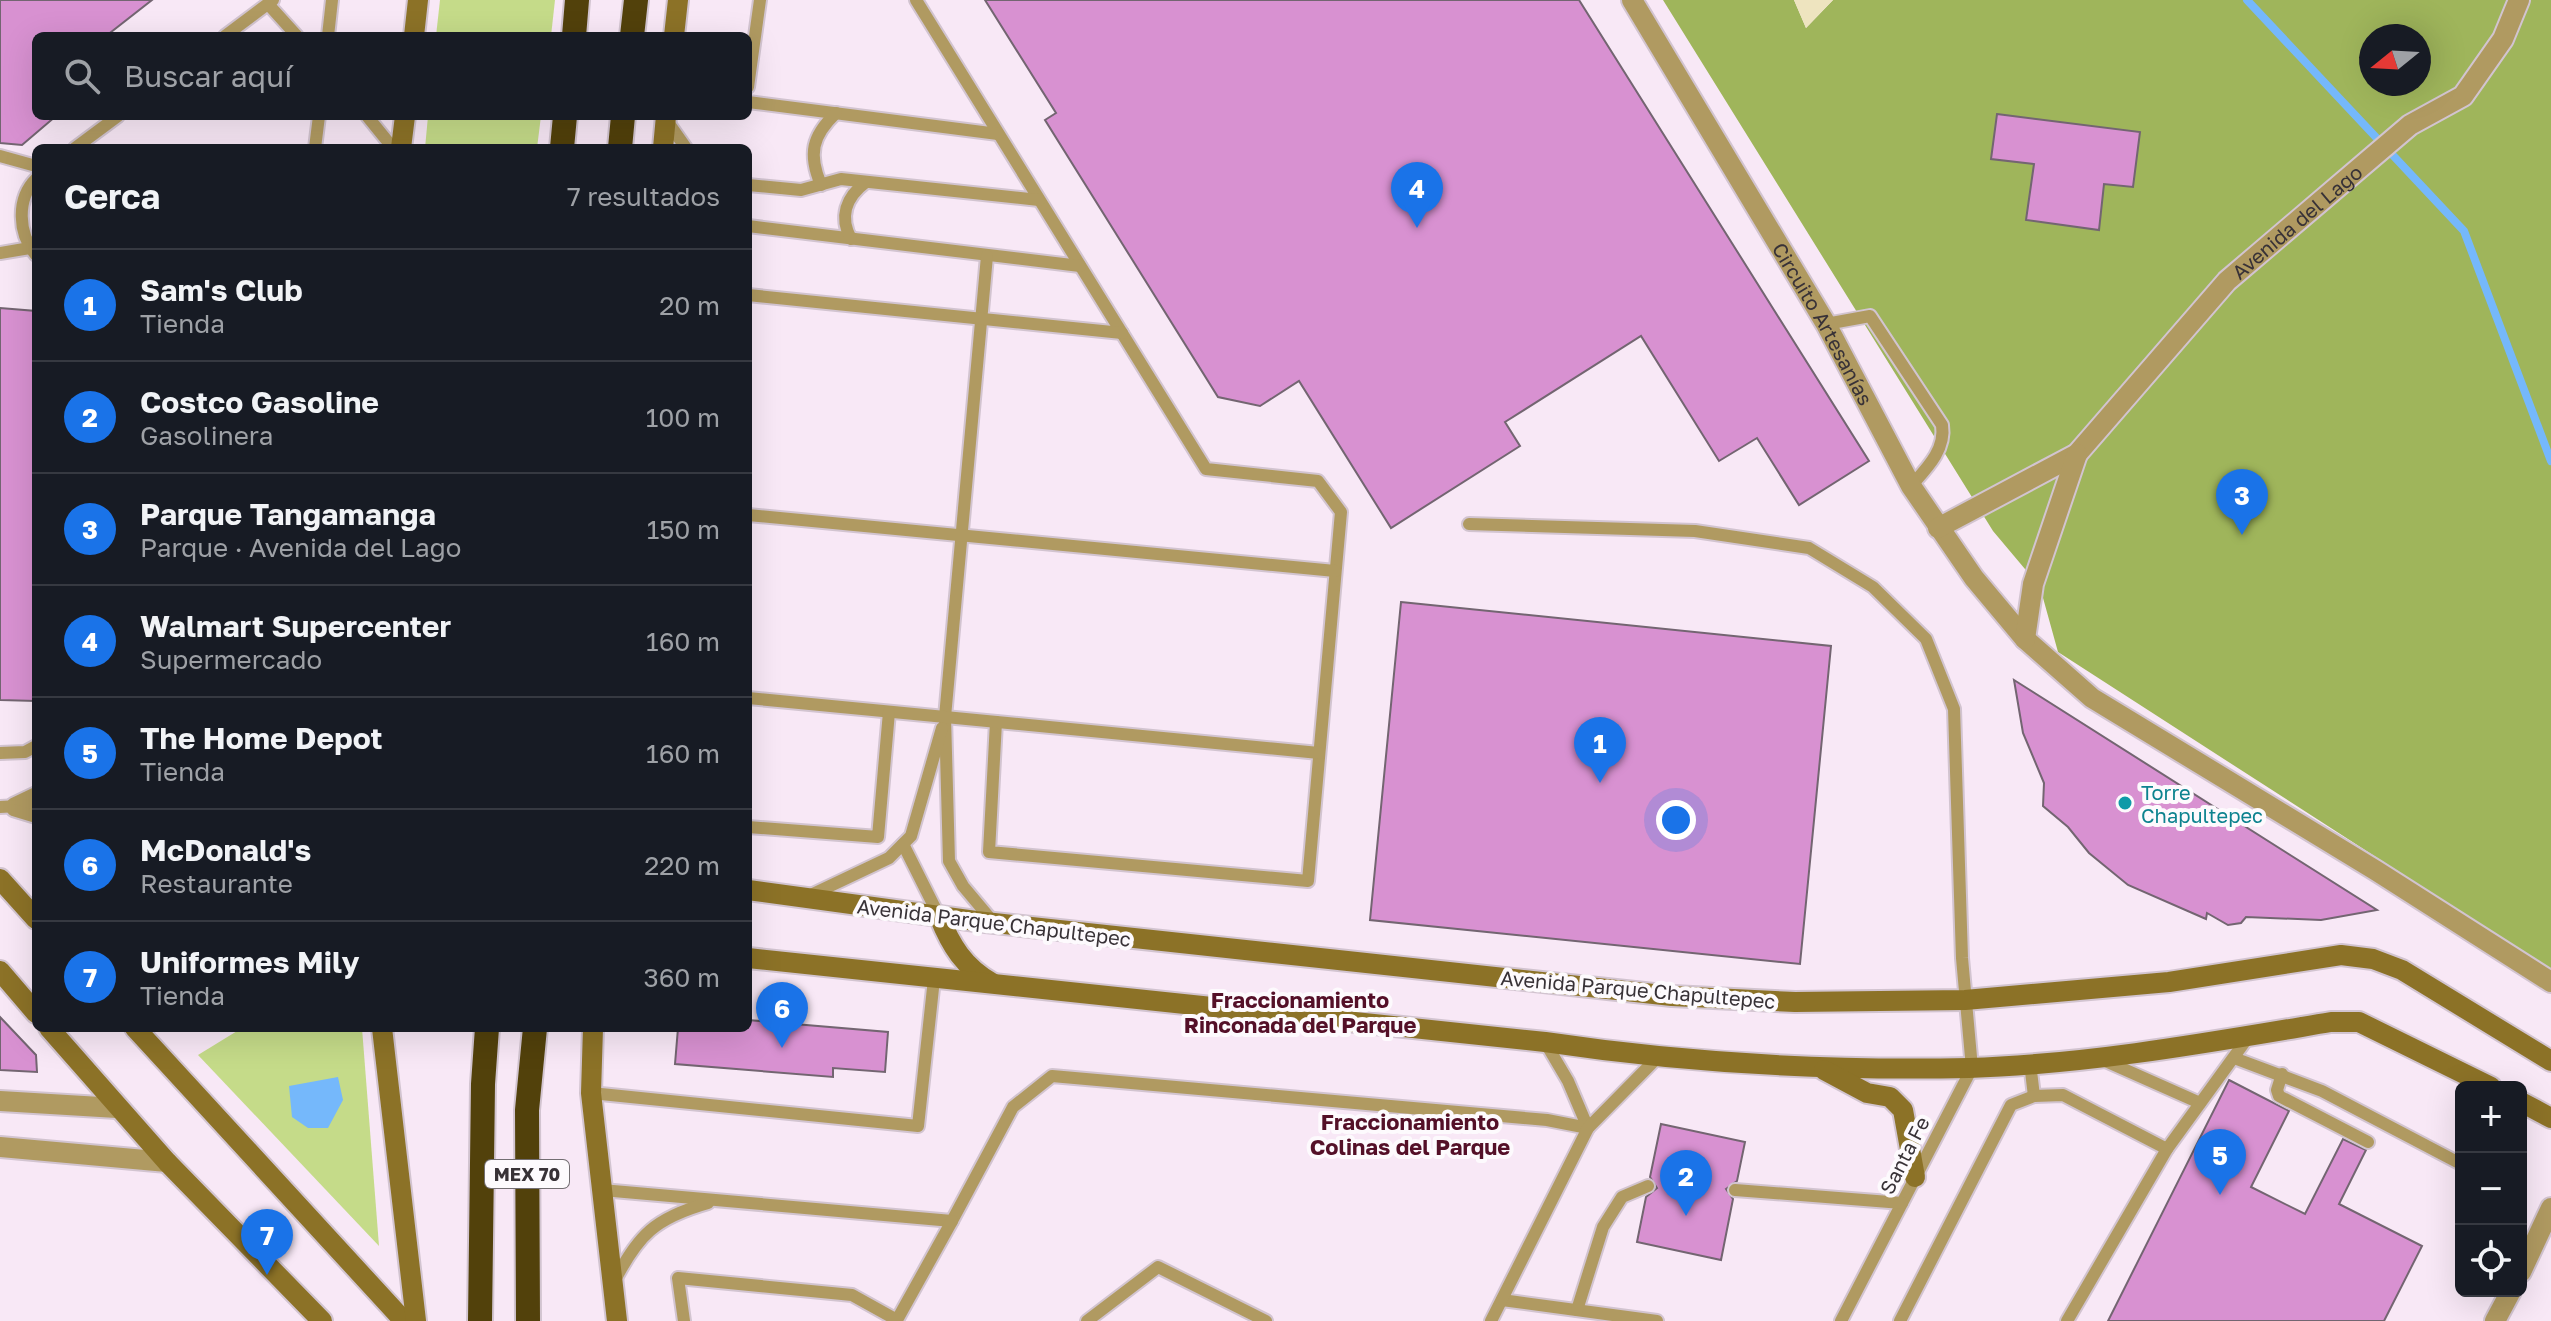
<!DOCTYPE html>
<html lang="es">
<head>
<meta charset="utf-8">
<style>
  :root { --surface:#171b24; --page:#242831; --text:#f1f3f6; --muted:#9ea1a6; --line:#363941; --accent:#1a73e8 }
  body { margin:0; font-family:"Golos Text",sans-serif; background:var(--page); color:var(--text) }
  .controls { position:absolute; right:24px; bottom:24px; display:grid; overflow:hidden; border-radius:12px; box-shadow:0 8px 32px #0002 }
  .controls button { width:72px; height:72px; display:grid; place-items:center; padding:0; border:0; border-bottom:2px solid var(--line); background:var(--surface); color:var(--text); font:40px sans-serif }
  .compass { position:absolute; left:2359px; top:24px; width:72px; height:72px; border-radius:50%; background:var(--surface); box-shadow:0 8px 32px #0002; rotate:252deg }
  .you { position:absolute; left:1676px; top:820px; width:28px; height:28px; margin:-20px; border:6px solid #fff; border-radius:50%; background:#1a73e8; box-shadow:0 0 0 12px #1a73e833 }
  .badge { display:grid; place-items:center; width:52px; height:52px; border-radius:50%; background:var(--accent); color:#fff; font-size:26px; font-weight:700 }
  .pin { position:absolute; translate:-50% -66px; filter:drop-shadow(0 2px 4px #0008) }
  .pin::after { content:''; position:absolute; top:42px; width:28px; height:24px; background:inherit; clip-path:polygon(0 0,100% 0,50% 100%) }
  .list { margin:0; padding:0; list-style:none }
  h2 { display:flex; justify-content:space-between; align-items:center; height:104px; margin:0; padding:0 32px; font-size:34px }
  h2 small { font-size:26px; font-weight:400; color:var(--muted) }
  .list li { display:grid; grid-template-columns:52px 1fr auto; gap:24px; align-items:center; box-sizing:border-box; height:112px; padding:0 32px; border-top:2px solid var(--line) }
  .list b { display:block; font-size:30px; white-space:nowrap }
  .list p { margin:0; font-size:26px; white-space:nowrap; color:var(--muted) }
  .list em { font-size:26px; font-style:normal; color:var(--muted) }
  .icon { flex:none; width:44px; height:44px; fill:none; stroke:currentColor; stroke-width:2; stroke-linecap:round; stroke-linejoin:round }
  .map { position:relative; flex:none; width:2551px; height:1321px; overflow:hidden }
  .search { position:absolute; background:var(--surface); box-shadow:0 8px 32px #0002; left:32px; top:32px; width:720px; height:88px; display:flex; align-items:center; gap:20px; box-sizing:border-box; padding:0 28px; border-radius:12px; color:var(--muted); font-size:30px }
  .panel { position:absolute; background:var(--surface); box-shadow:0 8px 32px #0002; left:32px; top:144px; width:720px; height:888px; border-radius:12px }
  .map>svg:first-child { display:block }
</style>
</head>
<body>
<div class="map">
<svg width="2551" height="1321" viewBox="0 0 2551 1321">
  <rect width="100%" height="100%" fill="#f8e8f6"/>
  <g fill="#c5db89">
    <polygon points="440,0 555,0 551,36 436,36"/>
    <polygon points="428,116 541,116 537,148 425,148"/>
    <polygon points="242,1028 362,1028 379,1246 198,1055"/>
  </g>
  <path fill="#9fb55b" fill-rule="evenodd" d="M1663,0H1794L1806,28L1833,0H2551V970L2058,652L2040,587L1993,531ZM2371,36H2419V84H2371Z"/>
  <polygon fill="#eee4bf" points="1794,0 1833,0 1806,28"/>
  <polygon fill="#75b8fb" points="338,1077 343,1100 328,1128 308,1128 292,1117 289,1086"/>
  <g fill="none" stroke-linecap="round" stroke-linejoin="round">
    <polyline stroke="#75b8fb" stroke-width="8" points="2247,0 2464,231 2551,461"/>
  </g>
  <g fill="#d891d1" stroke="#736571" stroke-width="2">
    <polygon points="0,0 152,0 106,36 36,36 36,116 56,116 22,145 0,143"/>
    <polygon points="985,0 1579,0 1869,461 1799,505 1757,438 1719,461 1641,336 1505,422 1520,446 1391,528 1299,381 1260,406 1218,397 1045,120 1056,113"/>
    <polygon points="1997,114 2140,132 2133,187 2104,184 2099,230 2026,220 2034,164 1991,159"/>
    <polygon points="0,308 36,311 36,701 0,700"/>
    <polygon points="1401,602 1831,646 1800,964 1370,920"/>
    <polygon points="2014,680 2377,910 2321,920 2246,917 2241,923 2228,925 2207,913 2206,919 2128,885 2089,853 2068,827 2043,806 2044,783 2023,733"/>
    <polygon points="0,1017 36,1055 37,1072 0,1070"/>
    <polygon points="748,1020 888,1032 885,1072 833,1068 833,1077 675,1064 678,1028 748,1028"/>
    <polygon points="2229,1080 2289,1111 2251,1187 2305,1214 2343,1139 2366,1150 2339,1204 2422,1246 2384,1321 2108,1321"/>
    <polygon points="1661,1124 1745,1142 1737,1181 1726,1189 1733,1199 1721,1260 1637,1242 1646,1197 1657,1188 1650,1177"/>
  </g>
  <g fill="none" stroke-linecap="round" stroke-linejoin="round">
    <g stroke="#d2c4d0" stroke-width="16">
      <g id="service">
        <polyline points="916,0 1206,469 1318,481 1341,512 1308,881 989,852 996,722"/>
        <polyline points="268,4 297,36"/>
        <polyline points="225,36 273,0"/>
        <polyline points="328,36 332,0"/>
        <polyline points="748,87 760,0"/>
        <polyline points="748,102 998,134"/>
        <polyline points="367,116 393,148"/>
        <polyline points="665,118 686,148"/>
        <polyline points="75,148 118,116"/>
        <polyline points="315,148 319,116"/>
        <polyline points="0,156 36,166"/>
        <path d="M36,179C16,199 18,234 36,255"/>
        <polyline points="748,185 801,190 841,179 1039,200"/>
        <path d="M821,185C808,154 812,136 836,113"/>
        <polyline points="748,226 1080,266"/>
        <path d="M851,239C839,217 846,197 866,182"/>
        <polyline points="0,253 30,248"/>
        <polyline points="987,256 945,717 949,861 963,886 994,923"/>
        <polyline points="748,295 1122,333"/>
        <path d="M1826,324L1870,316L1942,425C1946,450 1926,469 1911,486"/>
        <polyline points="748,515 1335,571"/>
        <polyline points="1469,524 1695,531 1809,548 1873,587 1926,639 1954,709 1962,958 1972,1068 1841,1321"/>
        <polyline points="748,698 1319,753"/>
        <polyline points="0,753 25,752 36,746"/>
        <polyline points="13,804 36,793"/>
        <polyline points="0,807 36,805"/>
        <polyline points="13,810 36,817"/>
        <polyline points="748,827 878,837 889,712"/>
        <polyline points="903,844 939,916"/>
        <polyline points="811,895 889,858 911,836 942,728"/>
        <polyline points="1545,1042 1568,1081 1588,1128"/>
        <polyline points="2234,1058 2322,1091 2461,1164"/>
        <polyline points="2101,1059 2200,1103"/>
        <polyline points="2030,1063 2034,1096"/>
        <polyline points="2282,1074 2277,1090 2279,1096 2368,1142"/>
        <polyline points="591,1093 918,1126 934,979"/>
        <polyline points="2167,1149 2249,1036"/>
        <polyline points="602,1190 952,1221 1013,1107 1052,1076 1547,1120 1588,1128"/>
        <polyline points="1735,1190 1902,1203"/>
        <path d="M614,1282C638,1235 655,1218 708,1203"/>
        <polyline points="1502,1300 1657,1321"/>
        <polyline points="1577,1310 1603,1227 1622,1197 1648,1186"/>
        <polyline points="684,1321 678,1278 852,1295 897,1320 952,1221"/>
        <polyline points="1087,1321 1158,1267 1266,1321"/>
        <polyline points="1491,1321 1588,1128 1656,1059"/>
        <polyline points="1900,1321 2011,1105 2034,1096 2063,1095 2167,1149 2067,1321"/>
      </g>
    </g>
    <g stroke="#d2c4d0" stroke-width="24">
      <g id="minor">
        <path id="s1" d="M1632,0L1826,324L1911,486L1974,578L2025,639L2092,698L2375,870L2551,982"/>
        <path id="s2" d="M1938,528L2077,454L2227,281L2410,125L2463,96L2503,39L2519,0"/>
        <polyline points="2025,639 2033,584 2077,454"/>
        <polyline points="2521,1272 2551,1208"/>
        <polyline points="2495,1321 2511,1291"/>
      </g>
    </g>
    <g stroke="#d2c4d0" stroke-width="24">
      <g id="tertiary">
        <polyline points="0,1101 117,1108"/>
        <polyline points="0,1147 167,1162"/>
      </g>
    </g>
    <g stroke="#d2c4d0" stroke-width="24">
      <g id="secondary">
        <polyline points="414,36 418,0"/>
        <polyline points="674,36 678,0"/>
        <polyline points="401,148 405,116"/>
        <polyline points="663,148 666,116"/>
        <polyline points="0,879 36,919"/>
        <polyline points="748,890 976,921 1672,996 1795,1002 1965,1000 2169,982 2341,955 2373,959 2402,970 2551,1061"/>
        <path d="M939,916C951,946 964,967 992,983"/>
        <path d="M748,958L1545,1042C1686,1063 1827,1071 1969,1068C2091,1064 2212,1042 2331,1022H2359L2491,1087"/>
        <polyline points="0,971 36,1013"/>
        <polyline points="49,1028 167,1162 322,1321"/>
        <polyline points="135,1028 404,1321"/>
        <polyline points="382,1028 416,1321"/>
        <polyline points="593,1028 591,1093 617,1321"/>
        <polyline points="1824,1070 1867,1093 1890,1097 1903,1110 1915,1177"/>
        <polyline points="2521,1102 2551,1118"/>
      </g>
    </g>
    <g stroke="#d2c4d0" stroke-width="28">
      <g id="motorway">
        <polyline points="574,36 577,0"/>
        <polyline points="632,36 636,0"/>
        <polyline points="562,148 565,116"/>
        <polyline points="620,148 623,116"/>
        <polyline points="480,1321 483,1084 487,1028"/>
        <polyline points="528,1321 527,1110 535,1028"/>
      </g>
    </g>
    <use href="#service" stroke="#b09a61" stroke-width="12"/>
    <use href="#minor" stroke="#b09a61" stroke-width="20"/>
    <use href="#tertiary" stroke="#b09a61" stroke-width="20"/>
    <use href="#secondary" stroke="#8c7227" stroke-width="20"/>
    <use href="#motorway" stroke="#52410b" stroke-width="24"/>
  </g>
  <circle fill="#0f9aa8" stroke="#fdfafd" stroke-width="3" cx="2125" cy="803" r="8"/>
  <g text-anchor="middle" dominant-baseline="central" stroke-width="8" stroke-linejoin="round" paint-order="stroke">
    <rect fill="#fdfafd" stroke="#736e72" stroke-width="2" x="485" y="1160" width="84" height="28" rx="6"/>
    <g font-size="18" font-weight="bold" fill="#383237">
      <text x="527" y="1174">MEX 70</text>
    </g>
    <g font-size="20" fill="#383237" stroke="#fdfafd">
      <text stroke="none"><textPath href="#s2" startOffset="478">Avenida del Lago</textPath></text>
      <text stroke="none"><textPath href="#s1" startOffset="376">Circuito Artesanías</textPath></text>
      <text transform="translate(994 922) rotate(7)">Avenida Parque Chapultepec</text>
      <text transform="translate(1638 989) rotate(5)">Avenida Parque Chapultepec</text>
      <text transform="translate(1904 1155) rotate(-63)">Santa Fe</text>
    </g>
    <g font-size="20" fill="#0d838f" stroke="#fdfafd" text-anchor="start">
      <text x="2141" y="792">Torre<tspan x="2141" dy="23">Chapultepec</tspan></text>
    </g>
    <g font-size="22" font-weight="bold" fill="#541028" stroke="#fdfafd">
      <text x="1300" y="999">Fraccionamiento<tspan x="1300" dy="25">Rinconada del Parque</tspan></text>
      <text x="1410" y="1121">Fraccionamiento<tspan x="1410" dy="25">Colinas del Parque</tspan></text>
    </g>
  </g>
</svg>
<div class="controls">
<button>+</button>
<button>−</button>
<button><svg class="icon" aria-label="locate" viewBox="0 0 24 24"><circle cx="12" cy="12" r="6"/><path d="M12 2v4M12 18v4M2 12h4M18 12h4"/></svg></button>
</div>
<svg class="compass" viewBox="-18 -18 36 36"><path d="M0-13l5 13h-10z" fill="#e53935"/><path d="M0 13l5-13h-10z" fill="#9ea1a6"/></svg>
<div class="you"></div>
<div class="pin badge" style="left:1600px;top:783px">1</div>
<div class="pin badge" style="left:1686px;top:1216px">2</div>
<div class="pin badge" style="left:2242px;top:535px">3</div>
<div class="pin badge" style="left:1417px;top:228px">4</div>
<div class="pin badge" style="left:2220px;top:1195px">5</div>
<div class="pin badge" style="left:782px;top:1048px">6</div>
<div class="pin badge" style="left:267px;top:1275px">7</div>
<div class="search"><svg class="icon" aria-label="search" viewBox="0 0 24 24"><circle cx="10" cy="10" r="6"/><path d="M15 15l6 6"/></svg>Buscar aquí</div>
<section class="panel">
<h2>Cerca<small>7 resultados</small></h2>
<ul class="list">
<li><span class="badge">1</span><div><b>Sam's Club</b><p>Tienda</p></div><em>20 m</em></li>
<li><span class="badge">2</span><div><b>Costco Gasoline</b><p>Gasolinera</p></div><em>100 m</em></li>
<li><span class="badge">3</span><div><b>Parque Tangamanga</b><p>Parque · Avenida del Lago</p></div><em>150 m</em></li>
<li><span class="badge">4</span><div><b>Walmart Supercenter</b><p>Supermercado</p></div><em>160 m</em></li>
<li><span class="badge">5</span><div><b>The Home Depot</b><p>Tienda</p></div><em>160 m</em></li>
<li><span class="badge">6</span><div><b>McDonald's</b><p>Restaurante</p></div><em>220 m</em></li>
<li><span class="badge">7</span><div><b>Uniformes Mily</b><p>Tienda</p></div><em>360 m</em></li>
</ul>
</section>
</div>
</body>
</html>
